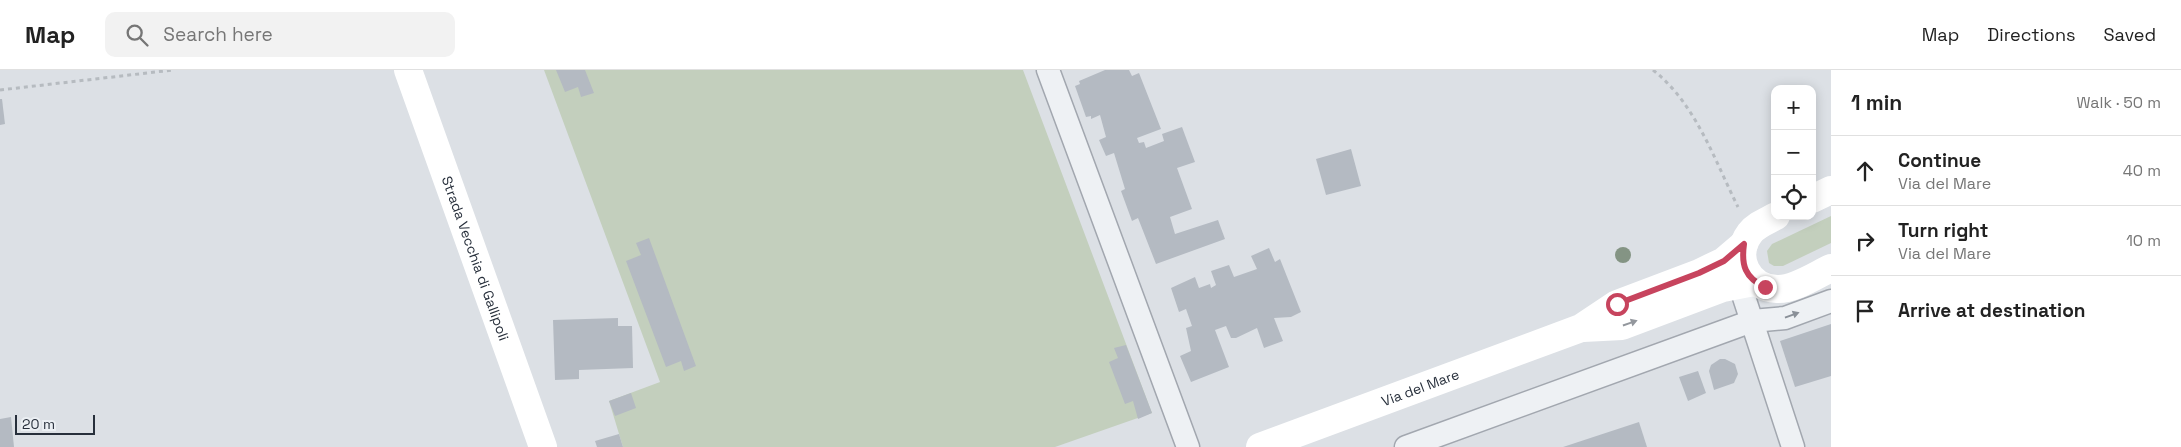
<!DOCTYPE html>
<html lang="en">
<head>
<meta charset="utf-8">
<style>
  :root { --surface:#fff; --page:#f2f2f2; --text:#222; --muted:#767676; --line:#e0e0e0 }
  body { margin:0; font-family:"Space Grotesk",sans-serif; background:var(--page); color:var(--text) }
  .controls { position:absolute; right:15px; top:15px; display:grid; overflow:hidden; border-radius:10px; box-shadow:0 2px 12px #0003 }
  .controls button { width:45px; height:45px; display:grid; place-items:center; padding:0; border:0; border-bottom:1px solid var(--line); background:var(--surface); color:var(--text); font:25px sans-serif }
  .scale { position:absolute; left:15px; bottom:12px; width:80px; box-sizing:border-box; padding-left:5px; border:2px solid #272f3b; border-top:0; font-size:14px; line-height:18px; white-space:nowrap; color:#272f3b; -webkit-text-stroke:4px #ebeff3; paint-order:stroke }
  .stop { position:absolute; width:15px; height:15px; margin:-11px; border:4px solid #c7445e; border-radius:50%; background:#fff }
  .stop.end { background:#c7445e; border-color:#fff; box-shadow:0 1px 5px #0008 }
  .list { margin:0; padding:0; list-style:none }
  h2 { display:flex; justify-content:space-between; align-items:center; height:65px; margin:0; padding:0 20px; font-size:21px }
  h2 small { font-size:16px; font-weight:400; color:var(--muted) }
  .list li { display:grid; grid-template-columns:32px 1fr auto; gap:15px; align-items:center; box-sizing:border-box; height:70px; padding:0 20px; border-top:1px solid var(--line) }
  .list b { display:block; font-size:19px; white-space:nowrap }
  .list p { margin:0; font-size:16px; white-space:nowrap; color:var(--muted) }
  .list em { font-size:16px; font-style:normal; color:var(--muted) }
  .icon { flex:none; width:28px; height:28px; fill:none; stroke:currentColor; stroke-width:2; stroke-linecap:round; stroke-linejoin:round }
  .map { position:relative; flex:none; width:1831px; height:377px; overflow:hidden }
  header { display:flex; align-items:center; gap:30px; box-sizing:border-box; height:70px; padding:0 25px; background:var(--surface); border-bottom:1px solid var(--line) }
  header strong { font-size:24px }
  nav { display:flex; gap:28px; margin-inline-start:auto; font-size:18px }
  .search { width:350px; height:45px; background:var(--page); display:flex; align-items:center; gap:12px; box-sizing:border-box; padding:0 18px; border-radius:10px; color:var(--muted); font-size:19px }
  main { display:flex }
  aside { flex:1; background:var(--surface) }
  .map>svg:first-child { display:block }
</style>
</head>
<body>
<header>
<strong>Map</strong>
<div class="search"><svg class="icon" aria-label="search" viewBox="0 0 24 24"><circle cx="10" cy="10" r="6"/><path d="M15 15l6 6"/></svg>Search here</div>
<nav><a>Map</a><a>Directions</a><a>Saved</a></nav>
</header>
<main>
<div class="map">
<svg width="1831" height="377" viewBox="0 0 1831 377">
  <rect width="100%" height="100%" fill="#dce0e5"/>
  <g fill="#c3cfbd">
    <polygon points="544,0 1023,0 1152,343 1055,377 623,377 609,331 660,312"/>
    <polygon points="1831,146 1831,173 1783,196 1774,196 1769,193 1767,181 1772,174"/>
  </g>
  <g fill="#b4bac2">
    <polygon points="556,0 585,0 594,23 581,27 578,17 565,22"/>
    <polygon points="1105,0 1129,0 1132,6 1139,3 1161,59 1137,68 1139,73 1144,72 1146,78 1164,71 1162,64 1182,57 1195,92 1177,98 1192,139 1170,147 1175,164 1218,150 1225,169 1156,194 1138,148 1132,151 1121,121 1125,119 1114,83 1106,86 1099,70 1106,67 1100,45 1091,49 1091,46 1086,47 1075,16 1080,14 1079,11"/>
    <polygon points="0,29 2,29 5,54 0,55"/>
    <polygon points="1351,79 1361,116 1326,125 1316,89"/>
    <polygon points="649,168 696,296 684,301 681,291 666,297 626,191 641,185 636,173"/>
    <polygon points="1269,178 1275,192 1280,189 1301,242 1291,247 1274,248 1283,271 1264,278 1257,258 1236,268 1231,268 1226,256 1215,260 1229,297 1191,312 1180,286 1191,281 1186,258 1192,256 1186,239 1179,242 1171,218 1195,207 1199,218 1210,214 1211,218 1216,215 1211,201 1229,195 1234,207 1257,199 1251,186"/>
    <polygon points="618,248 618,256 632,256 633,298 579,300 579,309 555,310 553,250"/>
    <polygon points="1831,254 1831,306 1795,317 1780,271"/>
    <polygon points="1126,275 1152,343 1138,349 1133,331 1125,334 1109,292 1118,288 1114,278"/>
    <polygon points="1720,289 1725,289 1735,294 1738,304 1734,313 1714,320 1709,301 1711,295"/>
    <polygon points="1698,301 1706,323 1688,331 1679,307"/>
    <polygon points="631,323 636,338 615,346 609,331"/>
    <polygon points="11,347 14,377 0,377 0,349"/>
    <polygon points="1639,352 1647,377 1563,377"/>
    <polygon points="619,364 623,377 597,377 595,371"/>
  </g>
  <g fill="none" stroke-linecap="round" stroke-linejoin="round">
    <g stroke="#a2a7af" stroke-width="25">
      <g id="street">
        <polyline points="1048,0 1188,377"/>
        <polyline points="1740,215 1793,377"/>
        <polyline points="1406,377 1752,251 1785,248 1831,231"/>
      </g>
    </g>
    <g stroke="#b6bbc0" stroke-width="3" stroke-dasharray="4 4" stroke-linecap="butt">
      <path d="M1653,0C1696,34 1714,89 1738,137"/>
      <polyline points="0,20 173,0"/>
    </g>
    <use href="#street" stroke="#eef1f4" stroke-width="22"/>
    <g stroke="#fff" stroke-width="28">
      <path id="s1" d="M408,0L543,377"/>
      <polyline points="1812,129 1831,120"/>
      <path d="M1776,146C1767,151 1756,155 1750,163C1732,187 1748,218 1777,219C1794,220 1816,205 1831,198"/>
      <polyline points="1583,258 1622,256 1723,218 1754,212"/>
      <path id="s2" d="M1260,377L1581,258L1617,234L1699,203L1724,191L1744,174"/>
    </g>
  </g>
  <circle fill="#849484" cx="1623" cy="185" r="8"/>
  <defs><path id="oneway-solid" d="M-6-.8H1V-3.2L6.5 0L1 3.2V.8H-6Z" transform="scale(1.25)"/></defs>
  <use fill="#8a9098" href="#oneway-solid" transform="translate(1792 245) rotate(-20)"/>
  <use fill="#93979d" href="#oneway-solid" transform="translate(1630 253) rotate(-19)"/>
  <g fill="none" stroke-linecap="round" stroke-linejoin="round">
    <path stroke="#c7445e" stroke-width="6" d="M1617,234L1699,203L1724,191L1744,174C1741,195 1745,208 1765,217"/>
  </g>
  <g text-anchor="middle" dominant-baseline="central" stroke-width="5" stroke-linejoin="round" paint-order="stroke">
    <g font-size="14" fill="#272f3b" stroke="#ebeff3">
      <text stroke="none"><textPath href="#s1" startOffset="200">Strada Vecchia di Gallipoli</textPath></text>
      <text stroke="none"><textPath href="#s2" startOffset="171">Via del Mare</textPath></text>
    </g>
  </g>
</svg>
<div class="controls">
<button>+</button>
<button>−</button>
<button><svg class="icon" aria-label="locate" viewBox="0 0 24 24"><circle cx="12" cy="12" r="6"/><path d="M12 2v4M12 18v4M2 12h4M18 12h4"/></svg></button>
</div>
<div class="scale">20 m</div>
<div class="stop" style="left:1617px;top:234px"></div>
<div class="stop end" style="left:1765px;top:217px"></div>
</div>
<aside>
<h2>1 min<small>Walk · 50 m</small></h2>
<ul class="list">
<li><svg class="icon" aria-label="ahead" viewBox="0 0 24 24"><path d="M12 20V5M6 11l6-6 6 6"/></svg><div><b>Continue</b><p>Via del Mare</p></div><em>40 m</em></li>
<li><svg class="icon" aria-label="right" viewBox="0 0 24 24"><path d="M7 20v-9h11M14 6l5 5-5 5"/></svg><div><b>Turn right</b><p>Via del Mare</p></div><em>10 m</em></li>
<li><svg class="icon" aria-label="arrive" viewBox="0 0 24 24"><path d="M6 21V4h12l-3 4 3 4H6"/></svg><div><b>Arrive at destination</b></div></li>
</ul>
</aside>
</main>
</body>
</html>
